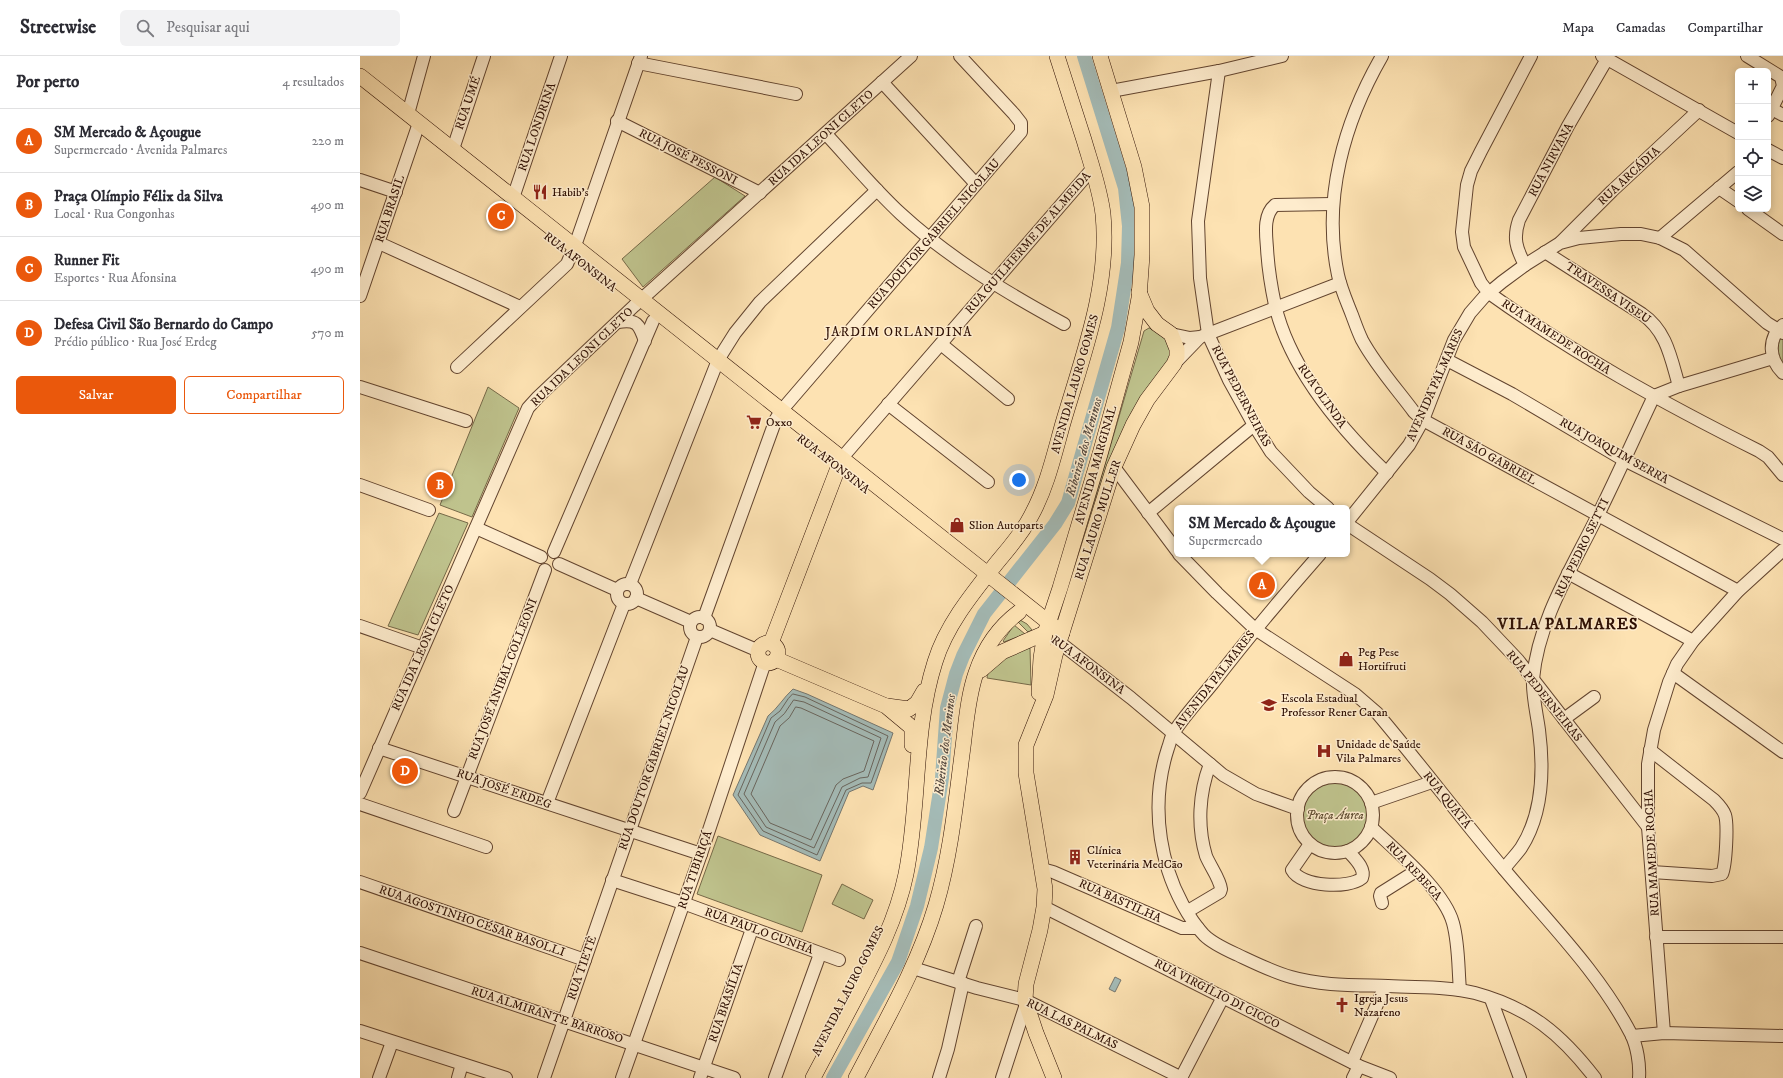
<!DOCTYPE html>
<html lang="pt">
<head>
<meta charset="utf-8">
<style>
  :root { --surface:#fff; --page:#f2f2f3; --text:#2b2b33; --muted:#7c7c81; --line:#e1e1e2; --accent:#ea580c }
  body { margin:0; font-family:"IM FELL DW Pica",serif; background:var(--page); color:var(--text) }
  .controls { position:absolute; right:12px; top:12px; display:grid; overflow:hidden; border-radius:6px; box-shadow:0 2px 10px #0003 }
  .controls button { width:36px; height:36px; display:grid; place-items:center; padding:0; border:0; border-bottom:1px solid var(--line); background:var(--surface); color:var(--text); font:20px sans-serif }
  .you { position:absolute; left:659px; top:424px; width:14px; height:14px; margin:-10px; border:3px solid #fff; border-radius:50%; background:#1a73e8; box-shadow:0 0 0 6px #1a73e833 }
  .badge { display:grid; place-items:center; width:26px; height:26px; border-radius:50%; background:var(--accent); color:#fff; font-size:13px; font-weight:700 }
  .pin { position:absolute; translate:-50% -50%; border:2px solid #fff; box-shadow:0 1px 4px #0006 }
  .popup { position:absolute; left:814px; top:449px; width:176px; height:52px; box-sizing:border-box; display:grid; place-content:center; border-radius:6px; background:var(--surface); filter:drop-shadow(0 1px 3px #0005); font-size:13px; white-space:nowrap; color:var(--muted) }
  .popup b { font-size:15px; color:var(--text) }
  .popup::after { content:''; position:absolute; left:50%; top:100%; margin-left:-8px; border:8px solid transparent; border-top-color:var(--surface) }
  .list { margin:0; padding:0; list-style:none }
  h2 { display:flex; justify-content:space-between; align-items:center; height:52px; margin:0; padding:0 16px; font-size:17px }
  h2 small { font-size:13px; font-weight:400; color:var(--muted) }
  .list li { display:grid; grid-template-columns:26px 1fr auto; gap:12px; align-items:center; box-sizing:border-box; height:64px; padding:0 16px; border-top:1px solid var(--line) }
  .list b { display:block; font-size:15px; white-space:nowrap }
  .list p { margin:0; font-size:13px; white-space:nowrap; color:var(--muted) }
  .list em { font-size:13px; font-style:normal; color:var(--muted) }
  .actions { display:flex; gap:8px; padding:12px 16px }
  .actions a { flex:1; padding:9px 0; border:1px solid var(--accent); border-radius:6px; text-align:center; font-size:14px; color:var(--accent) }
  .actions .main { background:var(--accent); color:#fff }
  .icon { flex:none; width:22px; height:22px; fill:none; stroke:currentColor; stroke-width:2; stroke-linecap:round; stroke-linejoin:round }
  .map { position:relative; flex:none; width:1423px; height:1022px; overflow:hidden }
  header { display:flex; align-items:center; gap:24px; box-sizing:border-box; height:56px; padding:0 20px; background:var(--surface); border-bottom:1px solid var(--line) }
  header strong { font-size:19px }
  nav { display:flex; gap:22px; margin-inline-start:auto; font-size:14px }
  .search { width:280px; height:36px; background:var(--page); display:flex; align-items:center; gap:10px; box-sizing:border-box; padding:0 14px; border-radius:6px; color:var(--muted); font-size:15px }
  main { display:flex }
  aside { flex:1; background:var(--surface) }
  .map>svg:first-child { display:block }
</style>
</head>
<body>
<header>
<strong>Streetwise</strong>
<div class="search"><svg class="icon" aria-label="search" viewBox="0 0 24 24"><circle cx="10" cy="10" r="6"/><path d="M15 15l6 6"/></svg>Pesquisar aqui</div>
<nav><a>Mapa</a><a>Camadas</a><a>Compartilhar</a></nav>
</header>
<main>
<aside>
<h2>Por perto<small>4 resultados</small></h2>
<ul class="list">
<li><span class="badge">A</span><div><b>SM Mercado &amp; Açougue</b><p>Supermercado · Avenida Palmares</p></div><em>220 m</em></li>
<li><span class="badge">B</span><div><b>Praça Olímpio Félix da Silva</b><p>Local · Rua Congonhas</p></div><em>490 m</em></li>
<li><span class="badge">C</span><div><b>Runner Fit</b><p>Esportes · Rua Afonsina</p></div><em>490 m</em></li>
<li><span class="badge">D</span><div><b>Defesa Civil São Bernardo do Campo</b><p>Prédio público · Rua José Erdeg</p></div><em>570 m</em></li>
</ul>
<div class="actions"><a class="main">Salvar</a><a>Compartilhar</a></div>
</aside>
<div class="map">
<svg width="1423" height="1022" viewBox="0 0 1423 1022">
  <rect width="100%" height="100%" fill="#fde2b2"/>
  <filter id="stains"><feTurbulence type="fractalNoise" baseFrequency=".005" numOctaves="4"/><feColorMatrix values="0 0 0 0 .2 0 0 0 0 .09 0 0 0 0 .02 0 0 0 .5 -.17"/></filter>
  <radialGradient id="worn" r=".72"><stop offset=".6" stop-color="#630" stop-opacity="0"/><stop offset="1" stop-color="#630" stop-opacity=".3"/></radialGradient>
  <g fill="#bfc38d" stroke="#766948">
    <polygon points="355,121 385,140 283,231 262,203"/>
    <polygon points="789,272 796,274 809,281 814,300 780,343 699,570 694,571 735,443 784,275"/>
    <polygon points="1419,281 1423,283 1423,309 1417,301"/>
    <polygon points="128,331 159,352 112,461 80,449"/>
    <polygon points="79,457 108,467 58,579 28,570"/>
    <polygon points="660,564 667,568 672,574 668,576 657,565"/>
    <polygon points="654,569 665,578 644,586 643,585"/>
    <path d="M670,592L671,629L627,622C628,607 656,594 670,592Z"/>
    <circle cx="975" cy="759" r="32"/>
    <polygon points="358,780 462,819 442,876 337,838"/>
    <polygon points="482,828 513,844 504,863 472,848"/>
  </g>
  <g fill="#a4bbb7" stroke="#75766f">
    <path d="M433,633L447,638L533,677L513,734L503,730L489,736L460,805L400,779L373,739L408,660C418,652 423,642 433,633Z"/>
    <polygon points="755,921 761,924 755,936 749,933"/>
  </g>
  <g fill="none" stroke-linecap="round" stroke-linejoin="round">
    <g stroke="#69655d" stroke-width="1">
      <polygon points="433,638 445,641 528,680 511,727 502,727 486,734 457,799 403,775 378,739 411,662 420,655 428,643"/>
      <polygon points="434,644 444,646 521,682 508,721 500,722 482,731 454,792 406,771 384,738 415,666 424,658"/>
      <polygon points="436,651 441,652 514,685 504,715 483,723 476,729 451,784 410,767 391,738 420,670 429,662"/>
    </g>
    <polyline stroke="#a4bbb7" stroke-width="14" points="473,1022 538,906 557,850 571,792 582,722 587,652 596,618 603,600 624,558 695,468 708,447 758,272 768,207 769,170 765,132 724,0"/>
    <g stroke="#62442f" stroke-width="14">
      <g id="minor">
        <path d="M1022,0C984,66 962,143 978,219C981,233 987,246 992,259C995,267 998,276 1002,284C1016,310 1037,333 1054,356L1063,364L1378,535"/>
        <path d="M1171,0L1121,95L1111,115L1107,129L1102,176L1104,191L1121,227L1129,237C1214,298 1305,348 1399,395L1408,401L1423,419"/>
        <polyline points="1242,0 1378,77"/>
        <polyline points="1387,0 1421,21 1423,30 1408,60"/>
        <polyline points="278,7 436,38"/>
        <polyline points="859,15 838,165 840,222 848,278 869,324 894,369 911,396 949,436 968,452"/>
        <polyline points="522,26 616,128"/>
        <polyline points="751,35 859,15 922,0"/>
        <polyline points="1412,53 1423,59"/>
        <polyline points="48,58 64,0"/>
        <polyline points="257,65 400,137"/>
        <path d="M466,78C491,105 514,133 541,158C590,203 647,237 704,268"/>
        <polyline points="93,93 124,0"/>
        <polyline points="1408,94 1423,102"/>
        <polyline points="0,124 36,136"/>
        <polyline points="1359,132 1378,145"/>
        <polyline points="153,142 201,0"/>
        <path d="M972,148L915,149C903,159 906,178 907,192C908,211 911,230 915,249C930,313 981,373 1027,417"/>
        <polyline points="1388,153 1423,178"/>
        <polyline points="1300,182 1378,116"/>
        <polyline points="1201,186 1252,135 1339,54"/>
        <polyline points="19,187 160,251"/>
        <path d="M1185,196L1282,258C1307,275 1311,303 1319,330"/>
        <path d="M1165,209C1156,192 1153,182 1159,164L1208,70L1247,3"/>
        <polyline points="0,240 59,67"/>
        <path d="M258,266C277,263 279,268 285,285"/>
        <path d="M1423,269C1407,283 1409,303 1423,317"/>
        <polyline points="811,278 830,282 840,281 980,227"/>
        <polyline points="581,288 648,343"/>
        <polyline points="1087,304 1152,338 1264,404 1423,483"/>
        <polyline points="814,308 840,281"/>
        <polyline points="97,311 207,208 217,184 281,0"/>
        <polyline points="0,331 106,365"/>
        <polyline points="528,348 628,426"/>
        <polyline points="478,410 481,403 733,112"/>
        <polyline points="754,411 817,495"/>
        <polyline points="0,429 69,454"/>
        <polyline points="788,457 894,369"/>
        <polyline points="987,466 1049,389 1063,364 1094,284 1110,257 1124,241 1142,226 1165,209 1200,187 1219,182 1261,178 1281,178 1300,182 1324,194 1407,267 1423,277"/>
        <polyline points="987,468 1070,523 1090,538 1122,566 1158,604 1288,771"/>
        <polyline points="116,472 181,501"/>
        <polyline points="194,496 293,265"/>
        <path d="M819,498L857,537L895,573L995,638L1017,657C1060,708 1100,761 1143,812C1187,865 1239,916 1271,978C1277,990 1280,1008 1279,1022"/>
        <path d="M960,498C923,540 887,583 853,627C840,643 825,659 814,676C811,680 810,687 808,692C795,732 796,774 808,814C815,836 828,862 844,879C853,888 867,894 878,899C895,907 913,916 931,921C962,930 996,929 1028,930C1057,932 1087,930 1115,937C1170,952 1201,978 1235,1022"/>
        <polyline points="199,508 257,534"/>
        <polyline points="1208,517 1333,585"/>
        <circle cx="267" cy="538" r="10"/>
        <polyline points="270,528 358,304 375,277 400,246 517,134"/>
        <polyline points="276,542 331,566"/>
        <circle cx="340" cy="571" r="10"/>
        <polyline points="344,562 416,363 421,355 661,76 661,67 654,58 600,0"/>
        <polyline points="0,570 63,592"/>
        <polyline points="350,574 399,595"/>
        <polyline points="699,586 771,642 863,719 896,738 938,753"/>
        <polyline points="1313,617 1423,696"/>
        <polyline points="1204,663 1234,641"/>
        <polyline points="19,692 341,798"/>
        <path d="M1290,694L1354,744C1359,749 1363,753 1365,759C1368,768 1366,809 1362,818L1352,820L1292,816"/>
        <circle cx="975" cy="759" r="38"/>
        <polyline points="0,737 168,352 178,341 274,250 551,0"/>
        <polyline points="187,747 264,548"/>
        <polyline points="1011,747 1072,726"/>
        <polyline points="0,748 126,791"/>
        <polyline points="94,755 185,514"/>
        <path d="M1011,771C1036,795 1084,834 1093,867C1099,889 1098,912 1100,934"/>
        <path d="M950,788L932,814C941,831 989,833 1002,822C1006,812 994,802 988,795"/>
        <polyline points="682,813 693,816 822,872 838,872"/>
        <path d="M1144,813C1149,806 1156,799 1161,792C1183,758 1184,713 1179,674C1177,659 1172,638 1173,623C1178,565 1212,512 1237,461C1257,421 1275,380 1294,340L1319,330L1413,302"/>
        <polyline points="252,824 323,847 479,904"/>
        <polyline points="0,826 225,904"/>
        <polyline points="1022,847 1020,840 1021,837 1056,815"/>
        <polyline points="684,851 999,1010 1030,1022"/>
        <path d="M828,855L860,836L861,833C860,823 850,810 846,800C837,770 839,737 850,708"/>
        <polyline points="1296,881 1423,881"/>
        <polyline points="0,897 374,1022"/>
        <polyline points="553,912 617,932 665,944 822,1022"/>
        <polyline points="598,926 616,870"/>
        <polyline points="1131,943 1160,1022"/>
        <polyline points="0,975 146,1022"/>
        <polyline points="1304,977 1288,771 1288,708 1294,674 1309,626 1317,608 1333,585 1378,535 1423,494"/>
        <polyline points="1272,980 1304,977 1423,980"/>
        <polyline points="992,1006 1025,930"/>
        <polyline points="19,1022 32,986"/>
        <polyline points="98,1022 102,1008"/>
        <polyline points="184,1022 337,581"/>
        <polyline points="262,1022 341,798 405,606"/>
        <polyline points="340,1022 392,873"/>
        <polyline points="415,1022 460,898"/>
        <polyline points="579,1022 588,993 603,927"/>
        <polyline points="642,1022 666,948"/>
        <polyline points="821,1022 863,941"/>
        <polyline points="993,1022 999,1010"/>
      </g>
    </g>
    <g stroke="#2e0f03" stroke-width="16">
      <g id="major">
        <polyline points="0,20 702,577"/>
        <polyline points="411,587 478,412"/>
        <circle cx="408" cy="597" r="10"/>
        <polyline points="416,603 526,650 550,670 552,673 552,689"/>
        <polyline points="621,614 642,596 685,577"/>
        <polyline points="679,637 681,602 685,577 700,532 740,398 771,286 779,242 782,199 782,151 774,111 740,0"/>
        <polyline points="527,650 549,653 557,647 564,635"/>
        <path d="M453,1022C465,999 477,977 489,954C512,910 536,867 546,818C560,748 553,675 575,606C586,570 612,538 635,509C648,493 662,478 671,460C687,431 694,399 703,367C723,299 750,230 743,158C740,133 731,108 724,84C715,56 706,28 697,0"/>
        <path d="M496,1022C525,966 558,910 576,849C591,798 596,744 603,691C606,667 608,640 616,617C624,593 639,571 659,556"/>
        <polyline points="694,1022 676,977 665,944 666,928 680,874 684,851 685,833 666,717 666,689 686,639 695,599 754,411 773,369 787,344 814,308 817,301 817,293 811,278 797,268 787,255 779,236"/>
      </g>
    </g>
    <use href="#minor" stroke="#feeccd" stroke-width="12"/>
    <use href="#major" stroke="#fde2b2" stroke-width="15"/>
  </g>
  <defs>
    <g id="restaurant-bare" transform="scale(1.2)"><path d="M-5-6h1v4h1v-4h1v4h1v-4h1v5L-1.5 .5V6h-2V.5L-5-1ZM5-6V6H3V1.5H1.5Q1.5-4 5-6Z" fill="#8f2418" stroke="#feeccd" stroke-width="2.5" paint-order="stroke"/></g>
    <g id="supermarket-bare" transform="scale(1.2)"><path d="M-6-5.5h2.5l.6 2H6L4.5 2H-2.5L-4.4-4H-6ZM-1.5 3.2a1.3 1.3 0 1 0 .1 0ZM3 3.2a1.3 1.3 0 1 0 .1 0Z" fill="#8f2418" stroke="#feeccd" stroke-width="2.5" paint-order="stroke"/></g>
    <g id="shop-bare" transform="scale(1.2)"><path d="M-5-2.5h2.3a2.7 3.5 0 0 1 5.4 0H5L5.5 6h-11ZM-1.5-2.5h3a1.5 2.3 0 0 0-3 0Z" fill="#8f2418" stroke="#feeccd" stroke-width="2.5" paint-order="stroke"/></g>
    <g id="school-bare" transform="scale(1.2)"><path d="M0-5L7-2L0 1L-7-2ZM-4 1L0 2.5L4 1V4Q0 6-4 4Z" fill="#8f2418" stroke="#feeccd" stroke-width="2.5" paint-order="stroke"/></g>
    <g id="hospital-bare" transform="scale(1.2)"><path d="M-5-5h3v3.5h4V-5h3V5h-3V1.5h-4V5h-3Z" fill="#8f2418" stroke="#feeccd" stroke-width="2.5" paint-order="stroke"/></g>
    <g id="building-bare" transform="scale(1.2)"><path d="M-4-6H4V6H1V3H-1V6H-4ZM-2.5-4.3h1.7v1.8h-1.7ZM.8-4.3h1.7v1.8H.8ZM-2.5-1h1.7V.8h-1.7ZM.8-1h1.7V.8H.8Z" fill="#8f2418" stroke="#feeccd" stroke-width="2.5" paint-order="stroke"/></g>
    <g id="church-bare" transform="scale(1.2)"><path d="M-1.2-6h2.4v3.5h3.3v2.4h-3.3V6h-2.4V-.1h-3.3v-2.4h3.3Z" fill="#8f2418" stroke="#feeccd" stroke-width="2.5" paint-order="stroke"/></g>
  </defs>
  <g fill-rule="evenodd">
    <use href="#restaurant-bare" x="180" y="136"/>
    <use href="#supermarket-bare" x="394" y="366"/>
    <use href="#shop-bare" x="597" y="469"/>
    <use href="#shop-bare" x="986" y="603"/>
    <use href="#school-bare" x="909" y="649"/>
    <use href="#hospital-bare" x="964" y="695"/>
    <use href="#building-bare" x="715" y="801"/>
    <use href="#church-bare" x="982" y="949"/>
  </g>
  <g text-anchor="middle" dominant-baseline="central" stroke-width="3" stroke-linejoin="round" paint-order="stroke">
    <g font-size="12" fill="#2e0f03" stroke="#feeccd">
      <text transform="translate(108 47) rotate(-71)">RUA UMÉ</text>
      <text transform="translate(177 71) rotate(-71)">RUA LONDRINA</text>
      <text transform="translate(461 82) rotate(-42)">RUA IDA LEONI CLETO</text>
      <text transform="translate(328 101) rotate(27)">RUA JOSÉ PESSONI</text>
      <text transform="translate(1191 104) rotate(-62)">RUA NIRVANA</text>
      <text transform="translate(1269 120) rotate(-43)">RUA ARCÁDIA</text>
      <text transform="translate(30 153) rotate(-72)">RUA BRASIL</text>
      <text transform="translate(574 178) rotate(-49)">RUA DOUTOR GABRIEL NICOLAU</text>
      <text transform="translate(668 187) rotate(-49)">RUA GUILHERME DE ALMEIDA</text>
      <text transform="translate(220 206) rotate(38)">RUA AFONSINA</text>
      <text transform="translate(1248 237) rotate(34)">TRAVESSA VISEU</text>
      <text transform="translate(1196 281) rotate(33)">RUA MAMEDE ROCHA</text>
      <text transform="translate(222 301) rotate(-44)">RUA IDA LEONI CLETO</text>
      <text transform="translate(715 328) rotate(-74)">AVENIDA LAURO GOMES</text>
      <text transform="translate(1075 329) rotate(-66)">AVENIDA PALMARES</text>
      <text transform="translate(881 340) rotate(62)">RUA PEDERNEIRAS</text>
      <text transform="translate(962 340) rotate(55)">RUA OLINDA</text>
      <text transform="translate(1254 395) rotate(29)">RUA JOAQUIM SERRA</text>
      <text transform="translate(1129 400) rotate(29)">RUA SÃO GABRIEL</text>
      <text transform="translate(473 408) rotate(38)">RUA AFONSINA</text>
      <text transform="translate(736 409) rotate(-74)">AVENIDA MARGINAL</text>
      <text transform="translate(738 464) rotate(-72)">RUA LAURO MULLER</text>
      <text transform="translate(1222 492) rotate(-64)">RUA PEDRO SETTI</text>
      <text transform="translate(63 592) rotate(-66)">RUA IDA LEONI CLETO</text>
      <text transform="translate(728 609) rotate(37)">RUA AFONSINA</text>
      <text transform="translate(143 623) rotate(-69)">RUA JOSÉ ANIBAL COLLEONI</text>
      <text transform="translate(855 624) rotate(-52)">AVENIDA PALMARES</text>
      <text transform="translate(1184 640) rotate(51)">RUA PEDERNEIRAS</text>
      <text transform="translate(294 702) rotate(-71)">RUA DOUTOR GABRIEL NICOLAU</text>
      <text transform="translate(144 733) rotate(19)">RUA JOSÉ ERDEG</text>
      <text transform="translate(1087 744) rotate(51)">RUA QUATÁ</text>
      <text transform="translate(1292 797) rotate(-93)">RUA MAMEDE ROCHA</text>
      <text transform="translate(335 814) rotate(-71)">RUA TIBIRIÇÁ</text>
      <text transform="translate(1054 815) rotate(47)">RUA REBECA</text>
      <text transform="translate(760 845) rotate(24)">RUA BASTILHA</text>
      <text transform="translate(112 865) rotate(19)">RUA AGOSTINHO CÉSAR BASOLLI</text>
      <text transform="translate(399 875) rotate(20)">RUA PAULO CUNHA</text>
      <text transform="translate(222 912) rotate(-71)">RUA TIETÊ</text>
      <text transform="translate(488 935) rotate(-63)">AVENIDA LAURO GOMES</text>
      <text transform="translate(857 938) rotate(27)">RUA VIRGÍLIO DI CICCO</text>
      <text transform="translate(366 947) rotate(-71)">RUA BRASÍLIA</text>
      <text transform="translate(187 959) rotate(18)">RUA ALMIRANTE BARROSO</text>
      <text transform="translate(712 968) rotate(26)">RUA LAS PALMAS</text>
    </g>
    <g font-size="12" fill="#2e0f03" stroke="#feeccd" text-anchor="start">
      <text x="192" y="136">Habib's</text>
      <text x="406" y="366">Oxxo</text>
      <text x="609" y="469">Slion Autoparts</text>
      <text x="998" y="596">Peg Pese<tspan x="998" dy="14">Hortifruti</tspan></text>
      <text x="921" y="642">Escola Estadual<tspan x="921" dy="14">Professor Rener Caran</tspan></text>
      <text x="976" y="688">Unidade de Saúde<tspan x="976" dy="14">Vila Palmares</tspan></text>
      <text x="727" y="794">Clínica<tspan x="727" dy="14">Veterinária MedCão</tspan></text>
      <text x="994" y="942">Igreja Jesus<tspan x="994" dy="14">Nazareno</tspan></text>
    </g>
    <g font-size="12" font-style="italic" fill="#614e33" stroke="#feeccd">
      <text x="975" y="759">Praça Áurea</text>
    </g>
    <g font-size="13" letter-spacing="1" fill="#2e0f03" stroke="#feeccd">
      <text x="539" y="276">JARDIM ORLANDINA</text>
    </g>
    <g font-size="13" font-style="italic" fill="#574b42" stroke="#feeccd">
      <text transform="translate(724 391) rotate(-74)">Ribeirão dos Meninos</text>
      <text transform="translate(585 689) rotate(-83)">Ribeirão dos Meninos</text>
    </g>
    <g font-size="16" font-weight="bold" letter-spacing="1" fill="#2e0f03" stroke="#feeccd">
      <text x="1208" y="568">VILA PALMARES</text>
    </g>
  </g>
  <rect width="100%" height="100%" filter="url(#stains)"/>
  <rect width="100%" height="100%" fill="url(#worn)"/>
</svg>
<div class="controls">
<button>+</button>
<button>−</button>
<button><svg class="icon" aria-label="locate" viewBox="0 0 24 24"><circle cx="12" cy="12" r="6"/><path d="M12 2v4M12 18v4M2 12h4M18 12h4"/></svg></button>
<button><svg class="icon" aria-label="layers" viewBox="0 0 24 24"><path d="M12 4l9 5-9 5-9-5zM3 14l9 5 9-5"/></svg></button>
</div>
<div class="you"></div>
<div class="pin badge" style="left:902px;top:529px">A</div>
<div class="popup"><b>SM Mercado &amp; Açougue</b>Supermercado</div>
<div class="pin badge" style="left:80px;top:429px">B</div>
<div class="pin badge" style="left:141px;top:160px">C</div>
<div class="pin badge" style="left:45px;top:715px">D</div>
</div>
</main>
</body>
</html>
